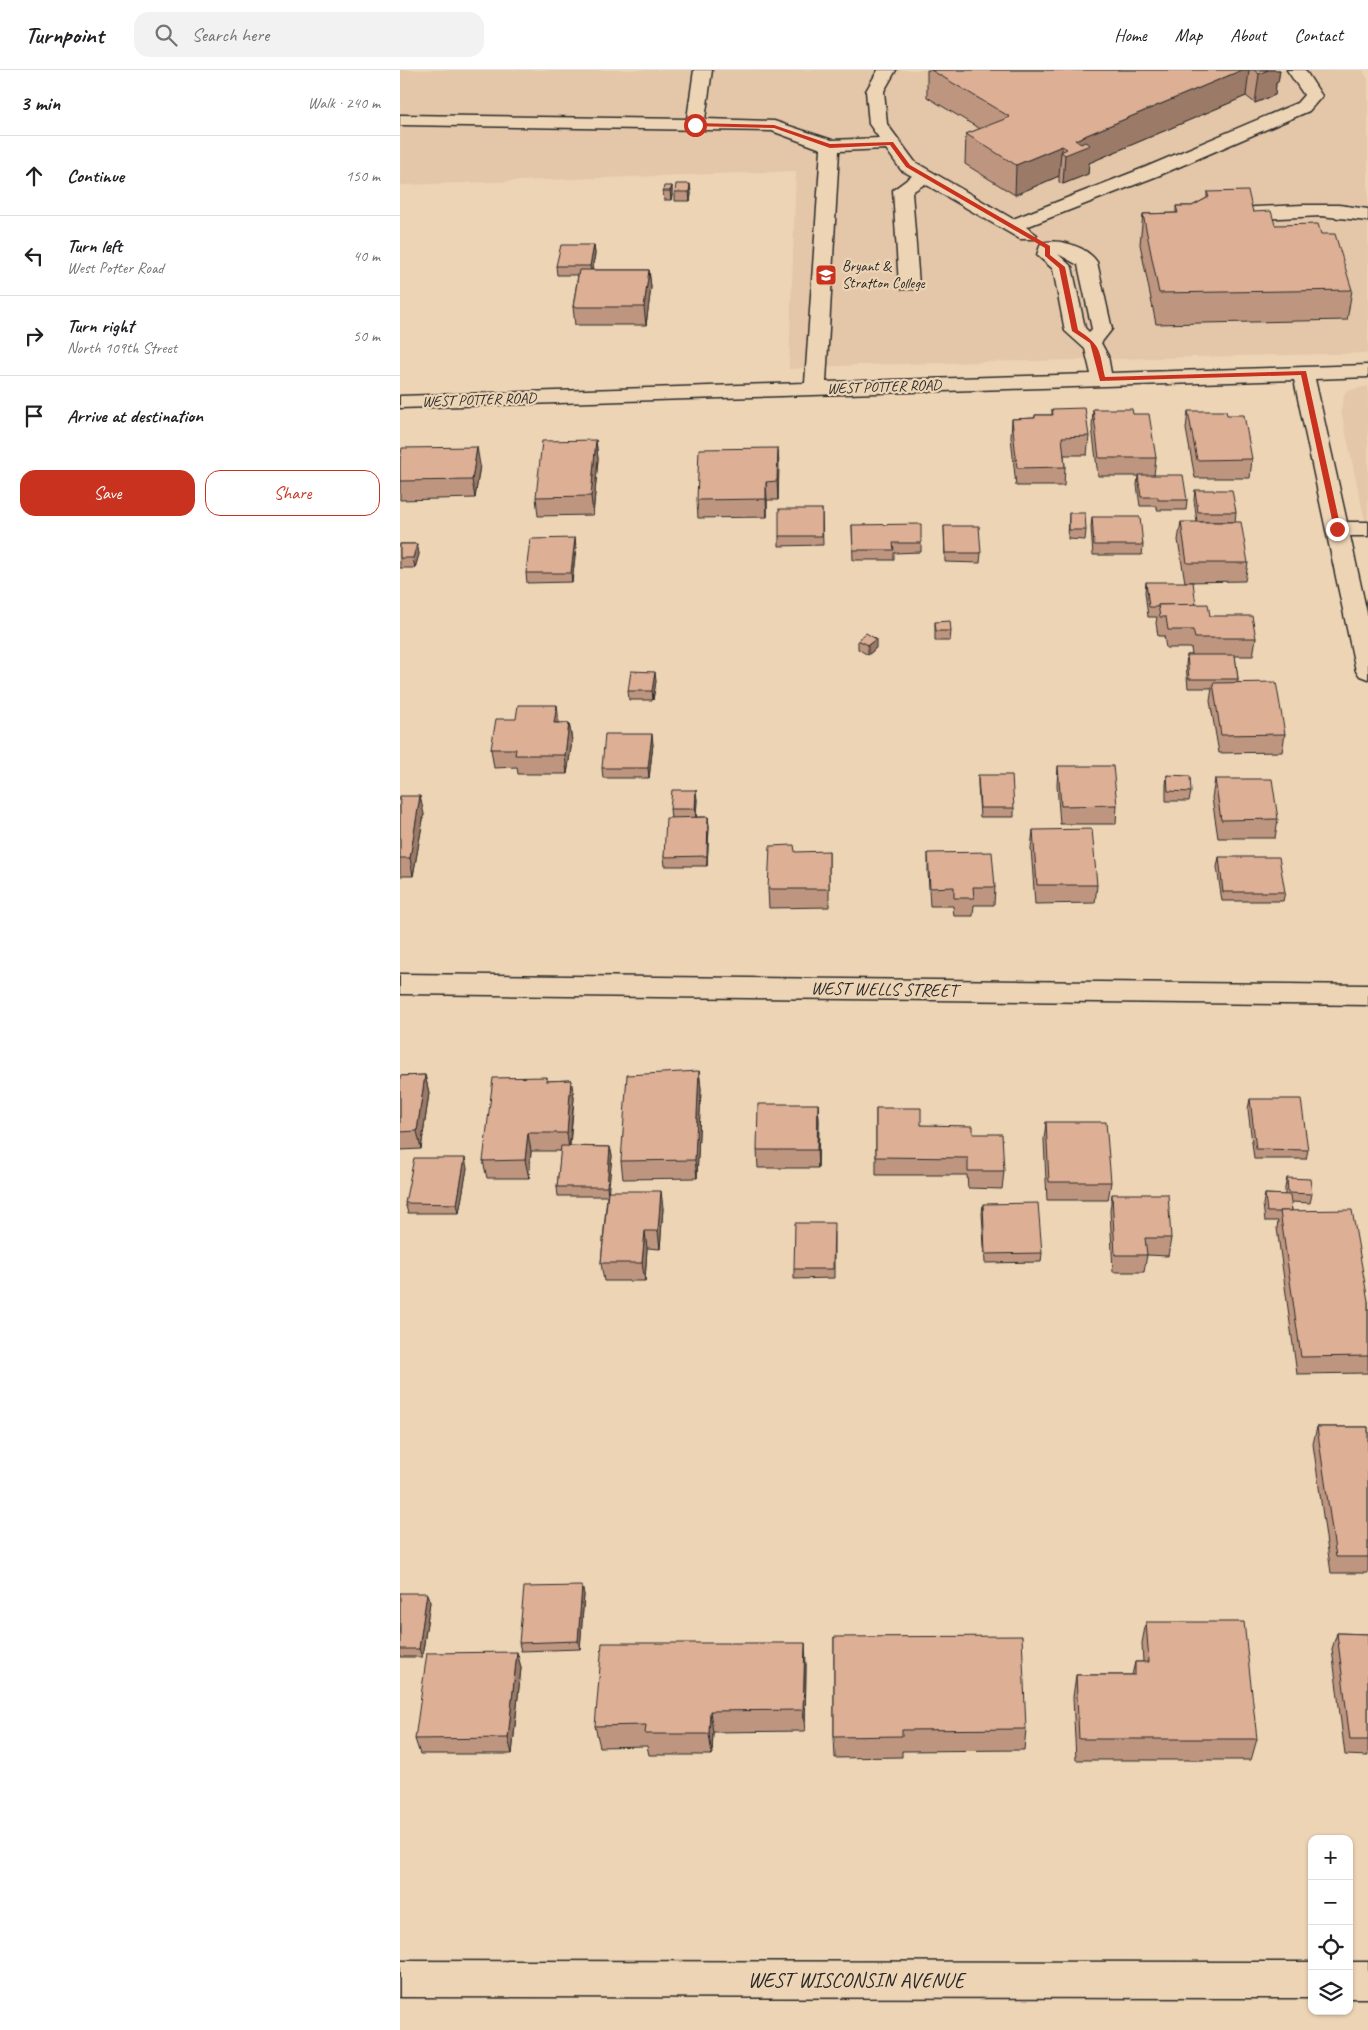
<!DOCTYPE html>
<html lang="en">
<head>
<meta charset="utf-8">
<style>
  :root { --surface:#fff; --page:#f2f2f2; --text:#202124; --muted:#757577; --line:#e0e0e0; --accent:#c8321e }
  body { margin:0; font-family:Caveat,sans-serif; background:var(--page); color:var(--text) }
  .controls { position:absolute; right:15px; bottom:15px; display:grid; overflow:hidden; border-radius:10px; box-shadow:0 1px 4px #0004 }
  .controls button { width:45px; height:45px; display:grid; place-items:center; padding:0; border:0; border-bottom:1px solid var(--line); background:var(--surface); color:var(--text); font:25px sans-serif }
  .stop { position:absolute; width:15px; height:15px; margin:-11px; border:4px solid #c8321e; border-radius:50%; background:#fff }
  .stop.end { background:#c8321e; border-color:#fff; box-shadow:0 1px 5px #0008 }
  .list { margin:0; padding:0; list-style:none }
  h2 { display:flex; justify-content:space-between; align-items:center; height:65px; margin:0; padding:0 20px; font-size:21px }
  h2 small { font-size:16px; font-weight:400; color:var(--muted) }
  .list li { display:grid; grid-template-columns:32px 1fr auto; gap:15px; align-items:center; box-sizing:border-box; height:80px; padding:0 20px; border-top:1px solid var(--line) }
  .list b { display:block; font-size:19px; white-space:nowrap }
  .list p { margin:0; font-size:16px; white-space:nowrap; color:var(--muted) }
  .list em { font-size:16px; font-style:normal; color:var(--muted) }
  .actions { display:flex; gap:10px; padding:15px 20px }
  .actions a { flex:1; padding:11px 0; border:1px solid var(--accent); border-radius:15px; text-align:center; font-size:18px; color:var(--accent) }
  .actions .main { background:var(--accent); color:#fff }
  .icon { flex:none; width:28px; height:28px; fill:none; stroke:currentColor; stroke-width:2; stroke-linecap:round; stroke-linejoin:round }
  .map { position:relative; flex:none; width:968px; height:1960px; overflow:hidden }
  header { display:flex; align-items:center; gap:30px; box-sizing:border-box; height:70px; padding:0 25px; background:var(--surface); border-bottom:1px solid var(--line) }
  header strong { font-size:24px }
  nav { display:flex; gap:28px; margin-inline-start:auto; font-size:18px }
  .search { width:350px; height:45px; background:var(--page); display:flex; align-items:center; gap:12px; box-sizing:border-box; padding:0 18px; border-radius:15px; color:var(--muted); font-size:19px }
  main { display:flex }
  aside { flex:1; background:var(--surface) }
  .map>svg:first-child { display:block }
</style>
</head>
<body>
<header>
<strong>Turnpoint</strong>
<div class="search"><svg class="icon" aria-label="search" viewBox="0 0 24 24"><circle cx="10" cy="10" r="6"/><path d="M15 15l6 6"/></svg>Search here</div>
<nav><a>Home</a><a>Map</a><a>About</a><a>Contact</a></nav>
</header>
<main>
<aside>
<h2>3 min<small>Walk · 240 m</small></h2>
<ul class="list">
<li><svg class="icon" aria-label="ahead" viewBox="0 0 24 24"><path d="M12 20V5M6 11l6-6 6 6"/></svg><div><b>Continue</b></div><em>150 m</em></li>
<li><svg class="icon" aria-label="left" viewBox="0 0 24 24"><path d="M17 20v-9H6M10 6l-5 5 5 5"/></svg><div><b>Turn left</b><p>West Potter Road</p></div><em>40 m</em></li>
<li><svg class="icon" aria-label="right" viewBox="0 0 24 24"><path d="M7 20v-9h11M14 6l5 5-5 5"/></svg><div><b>Turn right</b><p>North 109th Street</p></div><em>50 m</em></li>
<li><svg class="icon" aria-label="arrive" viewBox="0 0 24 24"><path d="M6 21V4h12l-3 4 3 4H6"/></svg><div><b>Arrive at destination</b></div></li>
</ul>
<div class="actions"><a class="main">Save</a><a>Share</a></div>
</aside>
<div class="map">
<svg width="968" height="1960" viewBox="0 0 968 1960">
  <rect width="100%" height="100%" fill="#edd4b5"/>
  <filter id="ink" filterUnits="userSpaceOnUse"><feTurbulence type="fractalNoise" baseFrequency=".02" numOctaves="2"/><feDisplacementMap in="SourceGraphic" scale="10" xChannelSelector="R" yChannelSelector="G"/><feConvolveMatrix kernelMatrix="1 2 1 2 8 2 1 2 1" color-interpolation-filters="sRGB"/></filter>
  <g filter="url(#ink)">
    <g fill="#e4c6a8">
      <polygon points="0,0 963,0 968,9 968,283 459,295 389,299 396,101 0,115"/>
      <polygon points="968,316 968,464 941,341 945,322"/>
    </g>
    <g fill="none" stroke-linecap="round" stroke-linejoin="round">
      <g stroke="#2b2b2b" stroke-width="3">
        <g id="minor">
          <path d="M294,0H312L305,49L374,51L432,70L479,68L469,54L466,21L478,0H496L484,21L487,54L515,92L613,149L746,97L897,33L904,25L887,0H905L922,26L909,41L760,105L626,157L637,165L634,169H620L525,114L512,122L519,215L516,219H502L499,215L493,120L512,106L501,100L486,79L439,81L426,312L691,304L685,279L665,261L653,199L637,185L641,173C659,168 686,176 697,192L712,259L701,273L708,286L711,303L968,295V307L915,309L947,452H968V466H950L968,548V609L960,606L956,601L894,310L0,338V326L405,313L421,79L372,61L0,55V45L287,49ZM658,184L678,195L692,259L689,262L685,258L672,197Z"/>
          <polygon points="903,135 939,135 968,139 968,151 921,146 835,150 828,148 825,144 828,140 835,138"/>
          <polygon points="0,904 968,915 968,935 0,924"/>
          <polygon points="0,1891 912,1892 912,1928 0,1927"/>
          <rect x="949" y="1892" width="19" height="36"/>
        </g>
      </g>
      <use href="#minor" fill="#edd4b5" fill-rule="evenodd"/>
    </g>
    <g fill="#be9680" stroke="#2b2b2b">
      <polygon points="527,0 880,0 878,12 876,13 875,25 855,33 846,26 689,93 688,104 663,114 659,112 659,106 615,125 565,94 566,64 580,59 527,27"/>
      <polygon points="290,114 291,124 290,131 275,131 275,122"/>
      <polygon points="272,116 272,125 271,130 264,130 263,121"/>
      <polygon points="807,122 853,142 875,155 921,164 952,220 947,250 756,254 740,174 743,144 776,143 776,136 792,136 807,128"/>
      <polygon points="194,175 195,184 192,200 249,200 251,217 246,255 175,255 173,237 178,205 157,205 156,196"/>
      <polygon points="652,339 689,366 687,385 664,385 665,397 664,416 616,416 611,367 612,349 635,348 635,345 652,345"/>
      <polygon points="693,339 733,344 756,388 754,405 787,430 786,440 757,440 757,436 740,436 737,415 738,406 698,406 692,357"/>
      <polygon points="788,341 852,389 850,408 795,408 786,359"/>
      <polygon points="196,370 198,389 193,445 138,446 136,427"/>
      <polygon points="378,378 378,430 367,430 367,447 298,448 297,430"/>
      <polygon points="0,389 80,395 75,428 0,430"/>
      <polygon points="795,420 836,442 835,452 797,452 794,430"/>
      <polygon points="422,439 423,475 379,476 379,466"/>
      <polygon points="669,443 686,460 685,470 668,469"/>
      <polygon points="692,447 743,475 742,485 693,485 691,457"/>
      <polygon points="781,452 848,493 845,511 785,512 778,470"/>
      <polygon points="452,455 521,473 521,482 494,483 494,490 453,490"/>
      <polygon points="544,456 581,483 580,493 545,492"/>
      <polygon points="175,468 176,478 172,512 127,513 126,503"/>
      <polygon points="0,474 17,474 19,484 15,498 0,498"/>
      <polygon points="746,512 796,535 810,546 856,568 853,586 835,586 838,609 838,612 885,664 882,682 819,683 810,631 812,618 788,618 786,595 787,585 792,585 791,578 766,578 764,566 758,566 756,553 757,547 748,547 745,522"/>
      <polygon points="535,552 551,561 550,571 535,571"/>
      <polygon points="458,570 476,578 468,585 458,579"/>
      <polygon points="256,611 253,630 229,630 228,621"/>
      <polygon points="159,653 169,653 172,671 167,704 118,704 117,697 94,698 91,679"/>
      <polygon points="253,674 249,708 203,708 202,698"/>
      <polygon points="658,696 717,735 716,754 660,754 657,715"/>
      <polygon points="578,705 614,738 614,747 580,747 578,715"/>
      <polygon points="767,705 791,722 789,731 766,731 766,715"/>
      <polygon points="815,709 878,749 875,768 818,768 812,728"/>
      <polygon points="0,726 24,744 13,806 0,806"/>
      <polygon points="297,729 296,747 308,747 309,757 307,796 265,796 264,787 271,748 270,739"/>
      <polygon points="633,760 697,815 695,833 635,834 631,778"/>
      <polygon points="429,781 429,837 369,838 368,819"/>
      <polygon points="528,783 595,817 594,835 574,835 573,846 554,846 553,836 530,836 528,802"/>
      <polygon points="819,787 885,822 883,831 822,831 817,797"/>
      <polygon points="299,1001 301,1019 297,1108 223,1109 221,1091"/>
      <polygon points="25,1005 29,1023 21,1079 0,1080 0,1006"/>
      <polygon points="147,1007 147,1011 171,1010 174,1028 170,1076 210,1077 212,1086 208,1121 263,1138 260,1179 247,1178 245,1211 204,1211 201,1193 207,1126 158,1126 157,1117 161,1081 131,1081 129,1108 87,1108 83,1091"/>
      <polygon points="850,1029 908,1080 906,1089 854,1089 848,1039"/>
      <polygon points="418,1034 419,1051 418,1098 358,1098 357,1080"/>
      <polygon points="476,1038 521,1055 573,1064 604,1101 602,1119 568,1118 567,1105 476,1105"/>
      <polygon points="646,1052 711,1112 708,1130 647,1130 644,1070"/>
      <polygon points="67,1098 59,1143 8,1143 5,1133"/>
      <polygon points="887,1108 912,1124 910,1133 891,1132 892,1141 968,1231 968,1303 897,1304 877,1158 878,1151 865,1151 863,1134 865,1124 885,1125 885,1118"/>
      <polygon points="712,1124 771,1168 768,1186 747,1185 744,1202 713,1202 710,1141"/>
      <polygon points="583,1134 642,1183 641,1192 585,1193 582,1143"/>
      <polygon points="434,1162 434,1208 394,1209 394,1199"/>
      <polygon points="917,1357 968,1357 968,1503 931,1503 913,1374"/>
      <polygon points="182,1516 184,1525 180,1579 121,1581 119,1573"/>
      <polygon points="0,1523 30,1532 22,1587 0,1587"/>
      <polygon points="746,1552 857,1669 851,1690 676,1690 673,1627 676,1605 732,1605 735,1592 743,1592 742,1573"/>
      <polygon points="937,1563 968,1564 968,1686 945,1685 932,1579"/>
      <polygon points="434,1567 626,1659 624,1680 502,1681 502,1687 435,1688 434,1667"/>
      <polygon points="117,1582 121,1598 112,1684 20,1684 15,1669"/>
      <polygon points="406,1594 405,1661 313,1662 312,1685 249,1685 247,1676 200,1677 195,1656"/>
    </g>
    <g fill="#9b7a68" stroke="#2b2b2b">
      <polygon points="842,0 849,0 846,26 689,93 688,104 663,114 665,85 675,70"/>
      <polygon points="861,0 880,0 878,12 876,13 875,25 855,33 859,4"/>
      <polygon points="662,76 662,83 661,82 659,106 615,125 616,95"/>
      <polygon points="290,114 291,124 290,131 289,122"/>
      <polygon points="272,116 272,125 271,130 270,121"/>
      <polygon points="194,175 195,184 191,205 190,196"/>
      <polygon points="249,200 251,217 246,255 244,237"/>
      <polygon points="196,370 198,389 193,445 191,426"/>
      <polygon points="77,377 80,395 75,428 72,410"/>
      <polygon points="378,378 379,396 378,430 377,411"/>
      <polygon points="366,412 367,430 367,447 366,429"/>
      <polygon points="175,468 176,478 172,512 171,503"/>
      <polygon points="17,474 19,484 15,498 13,488"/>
      <polygon points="476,569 476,578 468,585 468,575"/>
      <polygon points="255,602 256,611 253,630 252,621"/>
      <polygon points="157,635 159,653 154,653"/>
      <polygon points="169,653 172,671 167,704 165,685"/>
      <polygon points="252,664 253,674 249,708 248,698"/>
      <polygon points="296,720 297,729 296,749 295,739"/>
      <polygon points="20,726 24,744 13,806 10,788"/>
      <polygon points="308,747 309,757 307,796 307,786"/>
      <polygon points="299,1001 301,1019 297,1108 295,1090"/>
      <polygon points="25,1005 29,1023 21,1079 17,1061"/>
      <polygon points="171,1010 174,1028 169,1081 167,1063"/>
      <polygon points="418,1034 419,1051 418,1098 417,1080"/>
      <polygon points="128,1063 131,1081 129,1108 125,1090"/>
      <polygon points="210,1077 212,1086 208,1126 207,1117"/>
      <polygon points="65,1088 67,1098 59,1143 57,1134"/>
      <polygon points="261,1121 263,1138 260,1179 258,1161"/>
      <polygon points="245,1161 247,1178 245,1211 242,1193"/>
      <polygon points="182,1516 184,1525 180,1579 178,1571"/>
      <polygon points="27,1523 30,1532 22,1587 19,1579"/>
      <polygon points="405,1573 406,1594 405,1661 403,1640"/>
      <polygon points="117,1582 121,1598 112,1684 108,1668"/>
      <polygon points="310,1641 313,1662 312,1685 309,1664"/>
    </g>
    <g fill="#ddaf95" stroke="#2b2b2b">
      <polygon points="531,0 842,0 675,70 681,74 685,72 690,75 665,85 661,82 667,79 662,76 616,95 566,64 610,47"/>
      <polygon points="854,0 868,0 859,4"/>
      <polygon points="276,114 290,114 289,122 275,122"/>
      <polygon points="264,116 272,116 270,121 263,121"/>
      <polygon points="848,121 853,142 871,141 875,155 918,154 921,164 935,164 952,220 759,223 743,144 778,143 776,136 792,136 809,127 807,122"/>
      <polygon points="161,175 194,175 190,196 156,196"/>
      <polygon points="179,200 249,200 244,237 173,237"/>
      <polygon points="685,338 689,366 662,367 665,397 617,398 612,349 635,348 635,345 653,345 652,339"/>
      <polygon points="693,339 732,339 733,344 749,344 756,388 699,388"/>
      <polygon points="788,341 826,341 827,345 844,345 852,389 797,390"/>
      <polygon points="196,370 191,426 136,427 142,371"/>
      <polygon points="77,377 72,410 0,411 0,389 2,378"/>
      <polygon points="378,378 377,411 366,412 366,429 297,430 299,379"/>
      <polygon points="738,405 783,405 787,430 758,430 758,427 741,427"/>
      <polygon points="795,420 832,420 836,442 798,442"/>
      <rect x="379" y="439" width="43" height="27"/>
      <polygon points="669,443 685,443 686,460 669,460"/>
      <polygon points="692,447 740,447 743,475 694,475"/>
      <polygon points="781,452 841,452 848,493 787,493"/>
      <polygon points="521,454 521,473 493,473 494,480 453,480 452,455"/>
      <polygon points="544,456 579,456 581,483 545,483"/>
      <polygon points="175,468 171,503 126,503 130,469"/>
      <polygon points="0,474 17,474 13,488 0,488"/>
      <polygon points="746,512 793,512 796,535 758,535 758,537 749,537"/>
      <polygon points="808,534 810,546 852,546 856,568 795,568 793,560 768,560 766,547 760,547 758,535"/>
      <polygon points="550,551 551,561 536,561 535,552"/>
      <polygon points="466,563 476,569 468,575 458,570"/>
      <polygon points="787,585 835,585 838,609 789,609"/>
      <polygon points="231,601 255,602 252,621 228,621"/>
      <polygon points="876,612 885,664 821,665 813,613"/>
      <polygon points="118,635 157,635 154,653 169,653 165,685 115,685 116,679 91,679 96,649 116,649"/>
      <polygon points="205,664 252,664 248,698 202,698"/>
      <polygon points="658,696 713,696 717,735 661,736"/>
      <polygon points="578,705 612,705 614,738 580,738"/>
      <polygon points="767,705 790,706 791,722 768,721"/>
      <polygon points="815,709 872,709 878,749 821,750"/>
      <polygon points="272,720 296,720 295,739 270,739"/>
      <polygon points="0,726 20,726 10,788 0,788"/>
      <polygon points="308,747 307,786 264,787 266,748"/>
      <polygon points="692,759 697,815 637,815 633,760"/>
      <polygon points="394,775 395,782 429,781 429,819 368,819 370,776"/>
      <polygon points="592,782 595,817 573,817 574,828 554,828 554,817 530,818 528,783"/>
      <polygon points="819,787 879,787 885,822 823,822"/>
      <polygon points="299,1001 295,1090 221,1091 227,1005"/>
      <polygon points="25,1005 17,1061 0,1062 0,1006"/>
      <polygon points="147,1007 146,1011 171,1010 167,1063 128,1063 125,1090 83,1091 93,1008"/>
      <polygon points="850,1029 901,1029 908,1080 856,1079"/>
      <polygon points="358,1034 418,1034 417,1080 357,1080"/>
      <polygon points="476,1038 521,1038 521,1055 573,1056 573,1064 602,1064 604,1101 568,1101 568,1088 476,1087"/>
      <polygon points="646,1052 706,1052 711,1112 649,1112"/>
      <polygon points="161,1076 210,1077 207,1117 157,1117"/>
      <polygon points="14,1088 65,1088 57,1134 5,1133"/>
      <polygon points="887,1108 910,1109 912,1124 888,1123"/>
      <polygon points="208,1121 261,1121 258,1161 245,1161 242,1193 201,1193"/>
      <polygon points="712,1124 768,1124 771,1168 745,1168 747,1185 715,1185"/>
      <polygon points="865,1124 890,1125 892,1141 880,1141 881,1142 867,1142"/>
      <polygon points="638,1133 642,1183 585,1184 583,1134"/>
      <polygon points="952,1140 968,1231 968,1286 901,1287 880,1141"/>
      <polygon points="395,1153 434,1153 433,1199 394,1199"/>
      <polygon points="917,1357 968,1357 968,1487 936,1487"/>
      <polygon points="182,1516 178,1571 119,1573 124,1517"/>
      <polygon points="0,1523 27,1523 19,1579 0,1579"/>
      <polygon points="746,1552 844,1552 857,1669 679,1669 676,1605 735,1605 735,1592 749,1592"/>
      <polygon points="937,1563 968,1564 968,1670 950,1670"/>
      <polygon points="622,1566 626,1659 502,1660 502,1666 434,1667 434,1567"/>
      <polygon points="202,1573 405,1573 403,1640 310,1641 309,1664 245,1664 246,1655 195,1656"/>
      <polygon points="117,1582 108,1668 15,1669 27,1583"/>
    </g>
  </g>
  <path fill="#c8321e" d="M295,53L374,55L430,74L493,72L510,95L650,176V185L665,197L678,260C702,276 699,281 705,307L906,301L941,459L937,461L934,459L901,305L700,311L690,273L672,261L659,198L645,186V178L506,97L490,75L430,78L374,58L293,56Z"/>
  <defs>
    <g id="university-square" transform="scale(1.125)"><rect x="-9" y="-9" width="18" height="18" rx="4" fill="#c8321e" stroke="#edd4b5"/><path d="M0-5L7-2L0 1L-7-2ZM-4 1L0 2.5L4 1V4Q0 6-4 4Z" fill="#fff"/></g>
  </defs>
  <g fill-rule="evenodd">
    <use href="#university-square" x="426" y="205"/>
  </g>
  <g text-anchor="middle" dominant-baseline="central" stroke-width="4.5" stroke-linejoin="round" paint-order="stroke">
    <g font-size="15" fill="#2b2b2b" stroke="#edd4b5" text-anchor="start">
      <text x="442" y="196">Bryant &amp;<tspan x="442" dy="17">Stratton College</tspan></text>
    </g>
    <g font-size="15" fill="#2b2b2b" stroke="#edd4b5">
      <text transform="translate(484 317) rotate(-2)">WEST POTTER ROAD</text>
      <text transform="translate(79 330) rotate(-2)">WEST POTTER ROAD</text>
    </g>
    <g font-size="18" fill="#2b2b2b" stroke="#edd4b5">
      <text transform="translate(484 919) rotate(1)">WEST WELLS STREET</text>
    </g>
    <g font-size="21" fill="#2b2b2b" stroke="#edd4b5">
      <text x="456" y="1910">WEST WISCONSIN AVENUE</text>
    </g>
  </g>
</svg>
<div class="controls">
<button>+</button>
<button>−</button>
<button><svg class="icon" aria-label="locate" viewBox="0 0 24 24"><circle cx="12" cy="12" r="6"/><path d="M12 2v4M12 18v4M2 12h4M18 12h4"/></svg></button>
<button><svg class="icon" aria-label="layers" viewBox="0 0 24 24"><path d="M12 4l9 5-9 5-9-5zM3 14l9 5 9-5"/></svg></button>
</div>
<div class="stop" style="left:295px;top:55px"></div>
<div class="stop end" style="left:937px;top:459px"></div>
</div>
</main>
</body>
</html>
